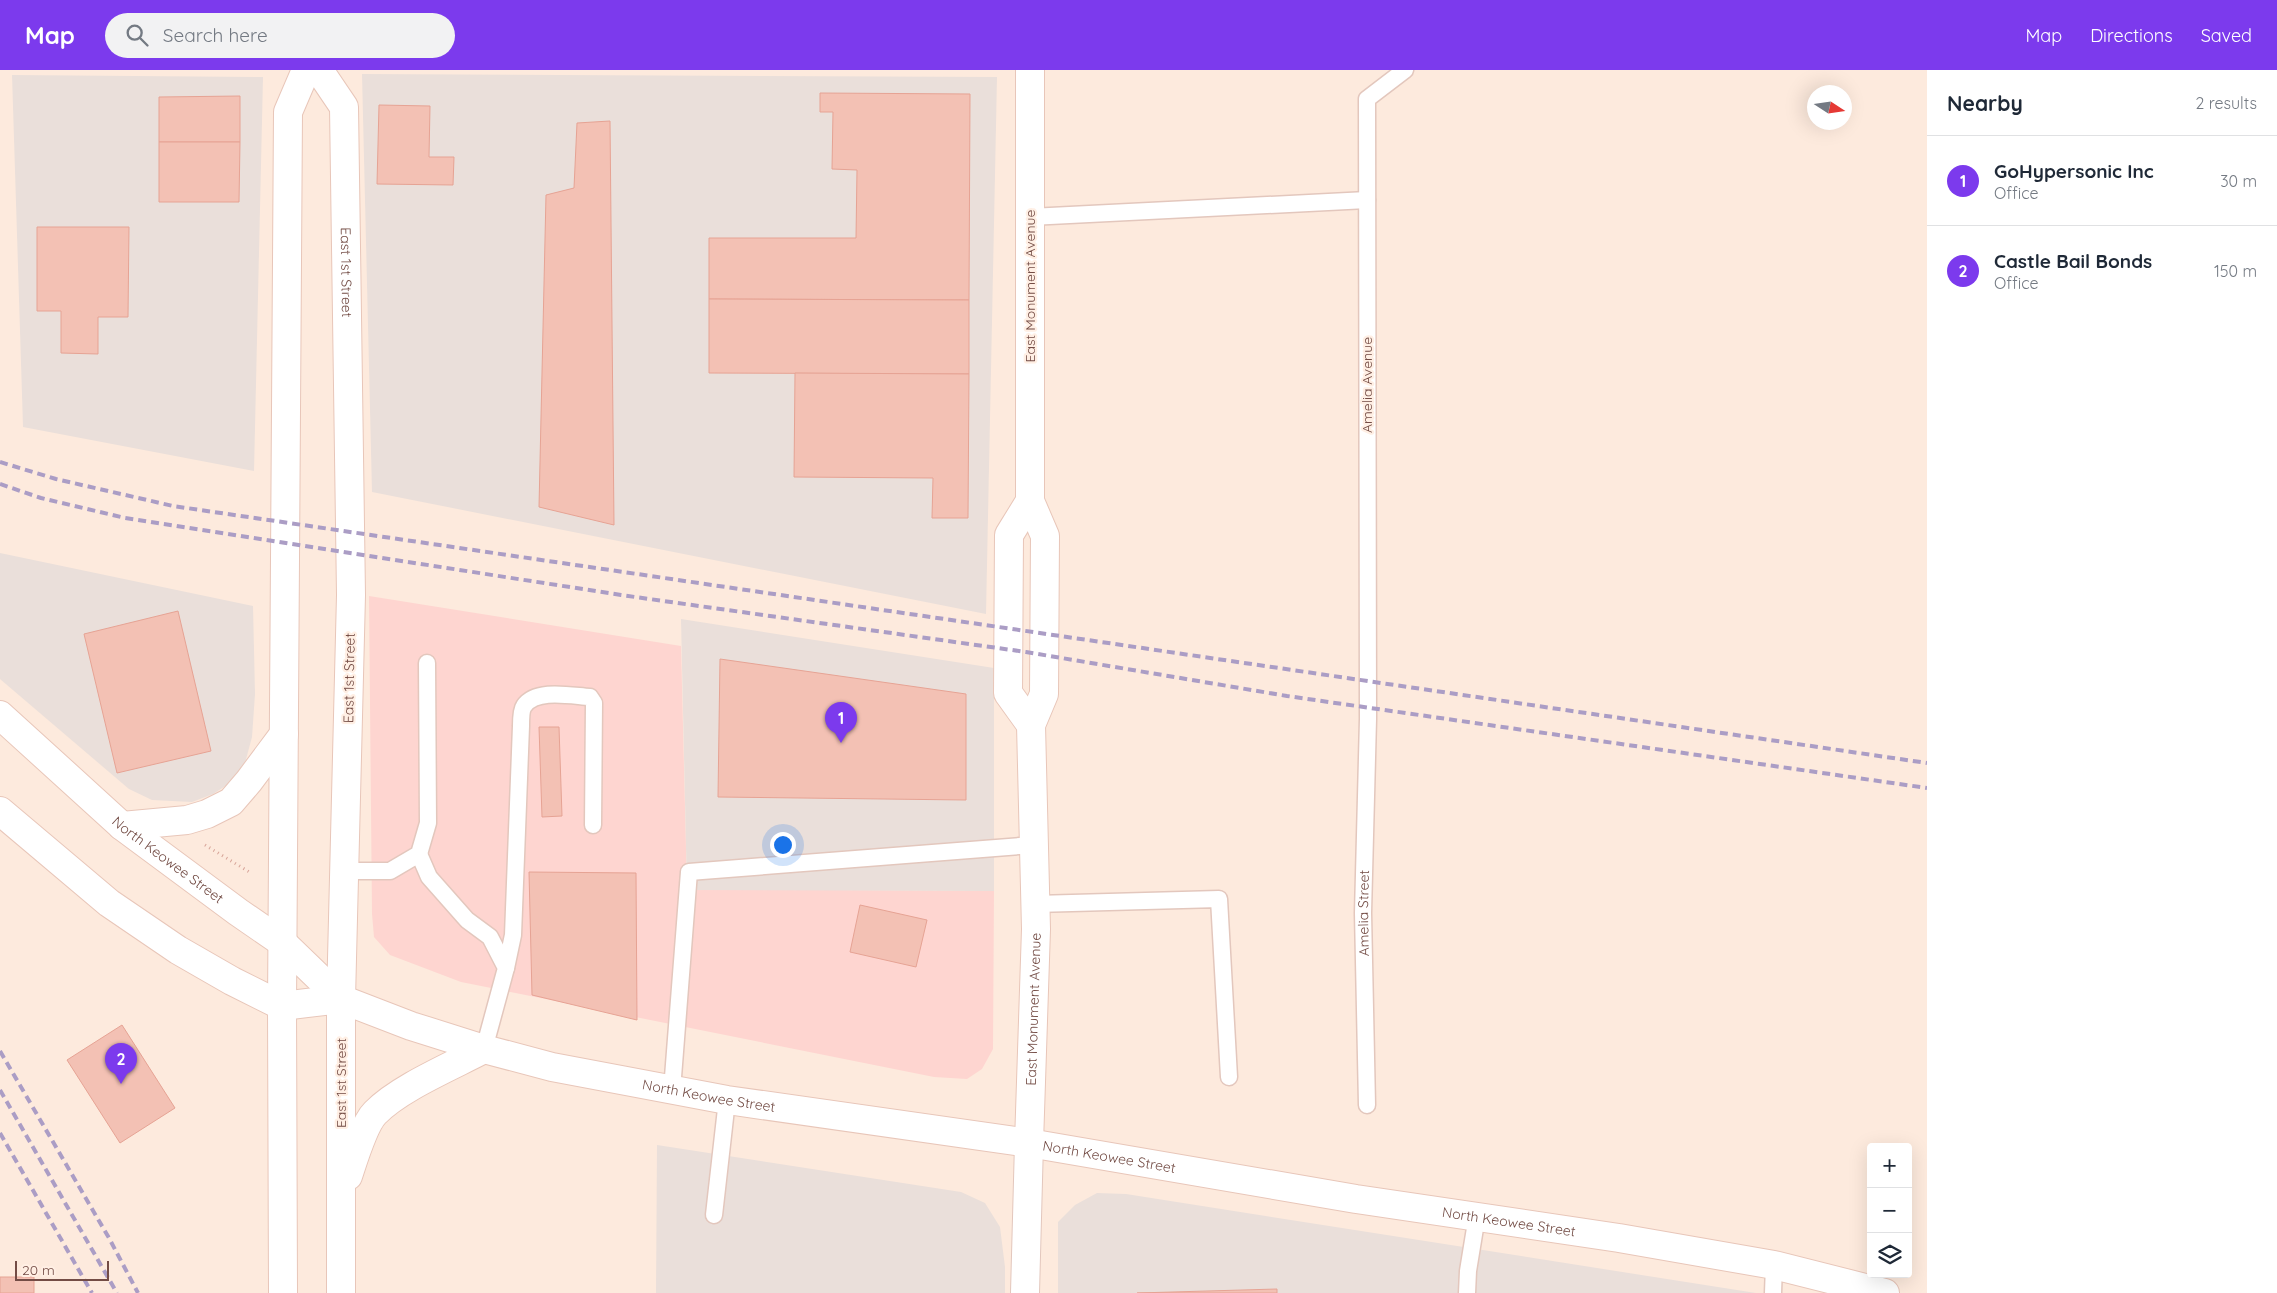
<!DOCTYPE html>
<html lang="en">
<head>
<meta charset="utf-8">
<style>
  :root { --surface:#fff; --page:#f2f2f3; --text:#1f2937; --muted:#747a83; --line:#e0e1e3; --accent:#7c3aed }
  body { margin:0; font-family:Quicksand,sans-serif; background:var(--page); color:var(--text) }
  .controls { position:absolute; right:15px; bottom:15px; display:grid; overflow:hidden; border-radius:5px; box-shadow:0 5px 20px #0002 }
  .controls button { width:45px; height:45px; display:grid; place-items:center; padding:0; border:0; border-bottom:1px solid var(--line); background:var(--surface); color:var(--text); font:25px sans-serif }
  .compass { position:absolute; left:1807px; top:15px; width:45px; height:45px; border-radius:50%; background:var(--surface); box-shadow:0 5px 20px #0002; rotate:102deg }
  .scale { position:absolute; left:15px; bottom:12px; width:94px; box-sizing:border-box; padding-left:5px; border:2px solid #734c45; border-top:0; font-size:14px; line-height:18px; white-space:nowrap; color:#734c45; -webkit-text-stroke:4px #ffefe4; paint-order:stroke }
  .you { position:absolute; left:782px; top:774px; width:18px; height:18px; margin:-12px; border:4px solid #fff; border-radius:50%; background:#1a73e8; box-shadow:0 0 0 8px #1a73e833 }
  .badge { display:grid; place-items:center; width:32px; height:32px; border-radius:50%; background:var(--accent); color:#fff; font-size:16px; font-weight:700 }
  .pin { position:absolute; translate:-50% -41px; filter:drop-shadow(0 1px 2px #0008) }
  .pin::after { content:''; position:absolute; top:26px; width:18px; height:15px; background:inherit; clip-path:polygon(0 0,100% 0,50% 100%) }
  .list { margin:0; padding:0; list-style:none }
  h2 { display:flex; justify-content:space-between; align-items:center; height:65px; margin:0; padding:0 20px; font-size:21px }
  h2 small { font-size:16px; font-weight:400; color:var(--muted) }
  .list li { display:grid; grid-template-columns:32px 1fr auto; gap:15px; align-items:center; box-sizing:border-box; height:90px; padding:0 20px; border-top:1px solid var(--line) }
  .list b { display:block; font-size:19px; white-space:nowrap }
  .list p { margin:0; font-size:16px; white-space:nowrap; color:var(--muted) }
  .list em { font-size:16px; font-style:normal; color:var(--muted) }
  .icon { flex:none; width:28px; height:28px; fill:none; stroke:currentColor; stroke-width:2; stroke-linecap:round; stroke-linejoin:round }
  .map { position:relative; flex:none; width:1927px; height:1223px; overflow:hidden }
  header { display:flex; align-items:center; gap:30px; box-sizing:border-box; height:70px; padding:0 25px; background:var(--accent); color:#fff }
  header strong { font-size:24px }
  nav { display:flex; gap:28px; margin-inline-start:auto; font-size:18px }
  .search { width:350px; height:45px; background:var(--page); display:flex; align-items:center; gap:12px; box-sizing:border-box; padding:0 18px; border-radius:28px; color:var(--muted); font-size:19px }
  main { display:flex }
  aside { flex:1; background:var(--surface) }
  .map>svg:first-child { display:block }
</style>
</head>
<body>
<header>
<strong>Map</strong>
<div class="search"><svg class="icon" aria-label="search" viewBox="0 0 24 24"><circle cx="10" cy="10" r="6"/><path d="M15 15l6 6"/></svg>Search here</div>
<nav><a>Map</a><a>Directions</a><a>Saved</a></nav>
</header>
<main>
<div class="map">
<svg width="1927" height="1223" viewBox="0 0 1927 1223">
  <rect width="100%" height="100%" fill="#fdeadd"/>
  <polygon fill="#fed5d0" points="369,526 681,576 687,819 994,821 993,979 982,999 967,1009 934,1007 461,912 390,885 374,867 372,844"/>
  <g fill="#eadfda">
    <polygon points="362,4 997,7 986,544 372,422"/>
    <polygon points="12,5 263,7 254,401 23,357"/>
    <polygon points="0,483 253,536 255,624 252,667 245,693 230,713 213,724 192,732 152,730 129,719 0,609"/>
    <polygon points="681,549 994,598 994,821 687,820"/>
    <polygon points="657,1075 961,1122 985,1133 1000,1157 1005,1197 1005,1223 656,1223"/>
    <polygon points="1097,1123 1126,1124 1756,1223 1058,1223 1058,1152 1075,1135"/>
  </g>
  <g fill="#f3c1b4" stroke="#e6a394">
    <polygon points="820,23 970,24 969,230 709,229 709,168 856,168 857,100 832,99 833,42 820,42"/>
    <polygon points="240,26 240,72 159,72 159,27"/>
    <polygon points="379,35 430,36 429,87 454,87 453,115 377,114"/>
    <polygon points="610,51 614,455 539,437 546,125 574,118 577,53"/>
    <polygon points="159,72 240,72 239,132 159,132"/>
    <polygon points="37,157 129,157 128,247 98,247 98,284 61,283 61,241 37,241"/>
    <polygon points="709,229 969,230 969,304 709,303"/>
    <polygon points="795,303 969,304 968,448 932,448 933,408 794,407"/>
    <polygon points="178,541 211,681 117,703 84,564"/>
    <polygon points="720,589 966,624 966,730 718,727"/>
    <polygon points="539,657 559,657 562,746 542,747"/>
    <polygon points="529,802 636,803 637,950 532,925"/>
    <polygon points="860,835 927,850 916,897 850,882"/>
    <polygon points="122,955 175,1038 120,1073 67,990"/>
    <rect x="0" y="1207" width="34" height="16"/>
    <polygon points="1277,1219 1277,1223 1137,1223"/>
  </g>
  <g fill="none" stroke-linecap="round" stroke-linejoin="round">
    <g stroke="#e3c7bd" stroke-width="19">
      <g id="lane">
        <polyline points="1030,147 1367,130"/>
        <polyline points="419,784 429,807 467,850 490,867 506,898 484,979"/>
        <polyline points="344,801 390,801 419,784 428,753 427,593"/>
        <polyline points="1035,834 1219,829 1229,1007"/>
        <path d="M506,898L513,865L521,656C521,650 521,640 524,636C536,618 572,626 590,627L594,633L593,755"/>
        <polyline points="672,1020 689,802 1033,775"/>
        <path id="s1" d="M1367,1035L1363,843L1368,649L1367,29L1405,0"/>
        <polyline points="714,1145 727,1030"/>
        <polyline points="1467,1223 1468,1201 1477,1146"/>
        <polyline points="1773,1223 1774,1195"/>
      </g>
    </g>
    <g stroke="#e3c7bd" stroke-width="30">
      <polyline id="street" points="1025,1223 1029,1073"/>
    </g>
    <g stroke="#e8c6b9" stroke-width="30">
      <g id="secondary">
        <path id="s2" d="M319,0L344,37L351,525L341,929V1223"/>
        <polyline points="1030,431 1009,465 1008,623 1031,655"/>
        <path id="s3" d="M0,645L122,756L238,842L283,873L341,929L411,956L484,979L552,997L727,1030L1029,1073L1356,1129L1619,1168L1774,1195L1885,1223"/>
        <polyline points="0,741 109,833 178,880 232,911 282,936 341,929"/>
        <polyline points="122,756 187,750 207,744 231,732 249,711 284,664"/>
        <path id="s4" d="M1029,1073L1036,859L1031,655L1044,624L1045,466L1030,431V0"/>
        <path d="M348,1106C353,1091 364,1054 375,1043C399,1018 452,996 484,979"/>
        <polyline points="283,1223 282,936 288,42 306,0"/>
      </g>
    </g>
    <polyline stroke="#d7a498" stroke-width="3" stroke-dasharray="1 4" stroke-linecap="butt" points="205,775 251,803"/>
    <use href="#lane" stroke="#fff" stroke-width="16"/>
    <use href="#street" stroke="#fff" stroke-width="28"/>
    <use href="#secondary" stroke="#fff" stroke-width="28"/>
    <g stroke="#ab9dc5" stroke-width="4" stroke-dasharray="8 5" stroke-linecap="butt">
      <polyline points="0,392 56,409 173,436 1927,693"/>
      <polyline points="0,414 41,428 125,448 621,525 1026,582 1287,626 1927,718"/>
      <polyline points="0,981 109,1168 138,1223"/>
      <polyline points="0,1020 117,1223"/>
      <polyline points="0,1063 92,1223"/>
    </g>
  </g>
  <g text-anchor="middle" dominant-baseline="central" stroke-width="4.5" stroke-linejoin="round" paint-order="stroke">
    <g font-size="14" fill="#734c45" stroke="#ffefe4">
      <text stroke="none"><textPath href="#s2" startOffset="210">East 1st Street</textPath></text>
      <text transform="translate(1030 216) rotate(-90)">East Monument Avenue</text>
      <text transform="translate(1367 315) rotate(-90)">Amelia Avenue</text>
      <text transform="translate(349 608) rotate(-89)">East 1st Street</text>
      <text stroke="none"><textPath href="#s3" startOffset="222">North Keowee Street</textPath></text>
      <text stroke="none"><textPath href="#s1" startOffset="192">Amelia Street</textPath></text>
      <text stroke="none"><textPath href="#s4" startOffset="134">East Monument Avenue</textPath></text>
      <text transform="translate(341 1013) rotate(-90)">East 1st Street</text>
      <text stroke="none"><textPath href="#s3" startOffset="826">North Keowee Street</textPath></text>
      <text stroke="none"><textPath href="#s3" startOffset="1231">North Keowee Street</textPath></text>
      <text stroke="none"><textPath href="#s3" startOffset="1636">North Keowee Street</textPath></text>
    </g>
  </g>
</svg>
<div class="controls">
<button>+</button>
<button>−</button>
<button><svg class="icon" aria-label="layers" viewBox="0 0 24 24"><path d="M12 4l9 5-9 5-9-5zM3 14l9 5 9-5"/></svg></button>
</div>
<svg class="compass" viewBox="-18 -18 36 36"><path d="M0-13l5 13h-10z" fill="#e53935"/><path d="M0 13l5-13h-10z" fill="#747a83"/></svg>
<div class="scale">20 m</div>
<div class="you"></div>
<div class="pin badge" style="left:841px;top:673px">1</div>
<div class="pin badge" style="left:121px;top:1014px">2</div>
</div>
<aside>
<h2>Nearby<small>2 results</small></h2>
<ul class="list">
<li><span class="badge">1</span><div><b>GoHypersonic Inc</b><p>Office</p></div><em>30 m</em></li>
<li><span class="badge">2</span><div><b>Castle Bail Bonds</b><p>Office</p></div><em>150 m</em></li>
</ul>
</aside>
</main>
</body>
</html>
